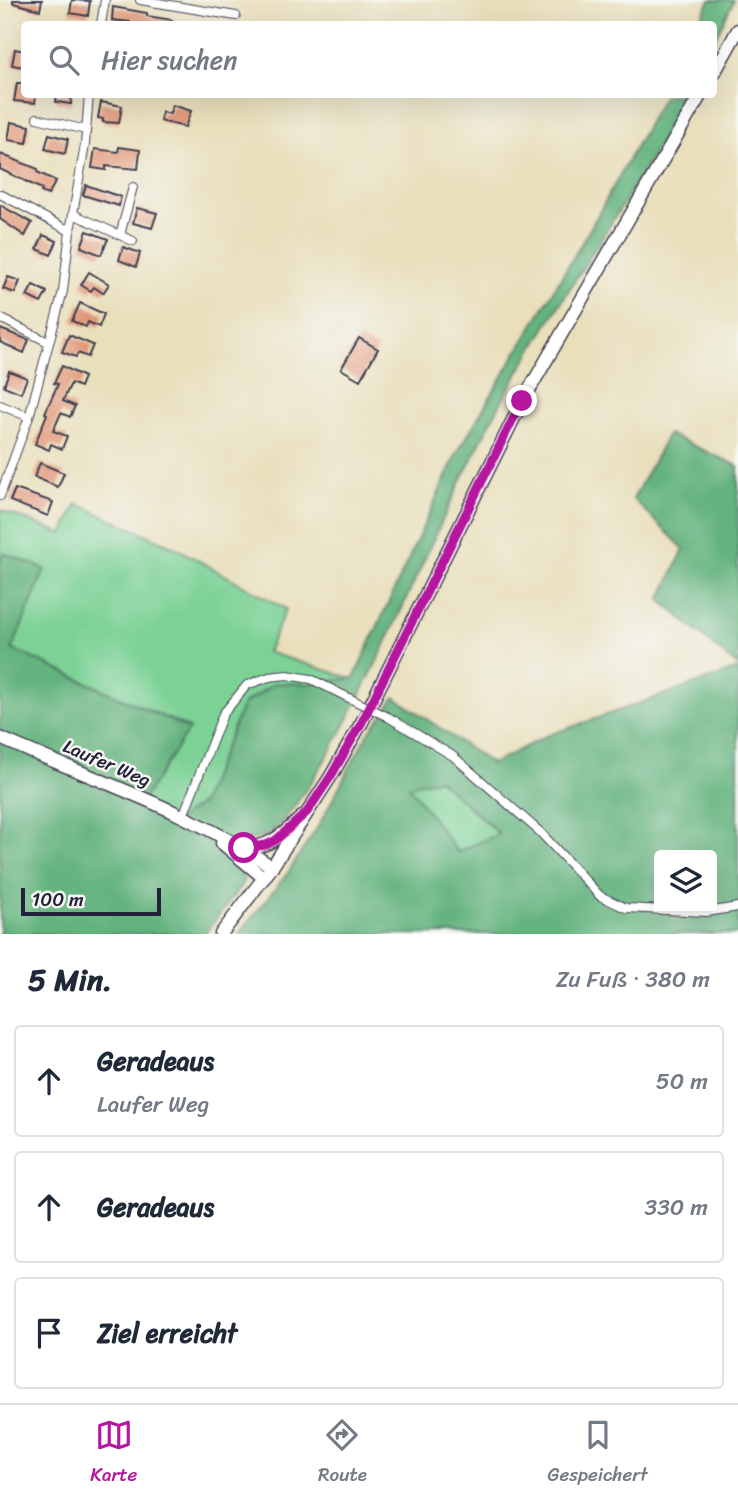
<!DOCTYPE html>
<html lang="de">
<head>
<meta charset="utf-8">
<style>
  :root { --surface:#fff; --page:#f6f6f7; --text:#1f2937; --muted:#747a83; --line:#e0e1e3; --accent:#b5179e }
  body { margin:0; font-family:Sriracha,sans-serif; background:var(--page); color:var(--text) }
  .controls { position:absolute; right:21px; bottom:21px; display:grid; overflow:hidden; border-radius:7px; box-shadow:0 7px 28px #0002 }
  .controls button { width:63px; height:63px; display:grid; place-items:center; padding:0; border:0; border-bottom:2px solid var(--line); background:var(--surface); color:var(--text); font:35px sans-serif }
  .scale { position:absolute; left:21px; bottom:18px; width:140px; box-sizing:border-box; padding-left:7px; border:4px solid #22223b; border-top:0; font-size:19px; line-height:24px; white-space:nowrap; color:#22223b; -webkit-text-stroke:5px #f6f6f2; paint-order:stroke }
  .stop { position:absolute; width:21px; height:21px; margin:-16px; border:5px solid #b5179e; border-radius:50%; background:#fff }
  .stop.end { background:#b5179e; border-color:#fff; box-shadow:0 2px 7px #0008 }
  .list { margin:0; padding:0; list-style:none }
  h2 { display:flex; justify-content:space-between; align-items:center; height:91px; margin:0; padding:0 28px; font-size:30px }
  h2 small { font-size:23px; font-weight:400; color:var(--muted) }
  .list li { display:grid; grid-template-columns:46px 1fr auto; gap:21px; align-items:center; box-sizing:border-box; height:112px; margin:0 14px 14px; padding:0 14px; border:2px solid var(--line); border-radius:7px }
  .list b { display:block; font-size:26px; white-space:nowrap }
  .list p { margin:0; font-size:23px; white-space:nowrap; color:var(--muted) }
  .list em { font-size:23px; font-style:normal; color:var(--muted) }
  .icon { flex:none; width:38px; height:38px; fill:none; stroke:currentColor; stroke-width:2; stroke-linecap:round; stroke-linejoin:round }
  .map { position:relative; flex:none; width:738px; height:934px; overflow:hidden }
  .search { position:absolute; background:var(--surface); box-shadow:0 7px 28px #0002; left:21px; right:21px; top:21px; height:77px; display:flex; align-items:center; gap:18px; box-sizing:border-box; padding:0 24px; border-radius:7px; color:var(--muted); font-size:26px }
  .sheet { height:469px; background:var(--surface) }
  nav { display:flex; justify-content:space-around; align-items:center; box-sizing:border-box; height:98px; border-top:2px solid var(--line); background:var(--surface); font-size:19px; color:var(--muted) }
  nav a { display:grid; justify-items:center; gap:4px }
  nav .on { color:var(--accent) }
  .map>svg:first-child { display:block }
</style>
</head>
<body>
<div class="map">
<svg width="738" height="934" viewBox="0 0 738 934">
  <rect width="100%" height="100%" fill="#f6f6f2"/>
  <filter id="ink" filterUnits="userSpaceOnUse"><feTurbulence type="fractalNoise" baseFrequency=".0143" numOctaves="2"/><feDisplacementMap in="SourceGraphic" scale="14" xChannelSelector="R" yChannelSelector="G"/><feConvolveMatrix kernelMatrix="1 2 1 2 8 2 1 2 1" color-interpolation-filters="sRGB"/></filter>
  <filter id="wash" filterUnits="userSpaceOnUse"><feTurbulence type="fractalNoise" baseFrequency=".00686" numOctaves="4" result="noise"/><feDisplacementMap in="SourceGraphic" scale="28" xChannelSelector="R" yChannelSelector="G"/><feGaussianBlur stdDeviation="1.57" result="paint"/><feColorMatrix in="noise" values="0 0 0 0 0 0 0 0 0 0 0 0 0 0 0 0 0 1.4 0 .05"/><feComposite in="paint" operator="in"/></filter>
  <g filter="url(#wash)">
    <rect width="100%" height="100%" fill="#e9dfbb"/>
    <g fill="#7bd195" stroke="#4e7a68" stroke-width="2">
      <polygon points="77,504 174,547 286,609 267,652 354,679 308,684 275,683 243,704 201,804 171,824 138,807 189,728 12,649 45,569 4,553 0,563 0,510 63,534"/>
      <polygon points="438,779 499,834 457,852 408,785"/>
    </g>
    <g fill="#64b37e" stroke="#436a5c" stroke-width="2" fill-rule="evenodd">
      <polygon points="710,0 734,0 714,41 714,24 698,24"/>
      <path d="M664,95H686C634,195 567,287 511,385C463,469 425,560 384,647C359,698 335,749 302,795C293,809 281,826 267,835C260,840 251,840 242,839L232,857C240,865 245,872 243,883L205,934H0V563L4,553L45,569L12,649L189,729L138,807L171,824L201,804L243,705L275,683L308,684L354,678L457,453L590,229Z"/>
      <polygon points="668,434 738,466 738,666 660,600 684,549 633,499"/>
      <path d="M738,669V934H239L287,874L319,825L367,735L395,697L492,764L546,736ZM438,779L499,833V834L457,852L409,786ZM659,855H712V908H659Z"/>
    </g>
    <g id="blocks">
      <g fill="#e29677">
        <polygon points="13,0 42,0 40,10 13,3"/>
        <polygon points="72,0 90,1 88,16 70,13"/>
        <polygon points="113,7 147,13 147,16 172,20 171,24 130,24 130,22 112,20"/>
        <polygon points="15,49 24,51 24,67 12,65"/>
        <polygon points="17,83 24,83 24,94 36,94 35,103 14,101"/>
        <polygon points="57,94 72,94 71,104 56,102"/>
        <polygon points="101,102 122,106 119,123 103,122 103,119 98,118"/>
        <polygon points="172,105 191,111 185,127 160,121 162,112 170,114"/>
        <polygon points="11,122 30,126 27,143 8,140"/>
        <polygon points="49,134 68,139 65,154 45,149"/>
        <polygon points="119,147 140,150 138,169 106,166 106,170 92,168 95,149 118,152"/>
        <polygon points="0,154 38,169 37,172 56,181 48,195 41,192 42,189 0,169"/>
        <polygon points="86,185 121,197 119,206 83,195"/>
        <polygon points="0,205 32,223 25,236 0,219"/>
        <polygon points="137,208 157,213 152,228 133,223"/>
        <polygon points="87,231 108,239 101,255 81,247"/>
        <polygon points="43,235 57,241 51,255 37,249"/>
        <polygon points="123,247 140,253 136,267 119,260"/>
        <polygon points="89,272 109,284 103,293 94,287 91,291 81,285"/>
        <polygon points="8,277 20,281 15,293 3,289"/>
        <polygon points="33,285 47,292 41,303 27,296"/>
        <polygon points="80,303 104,314 99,327 88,322 86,327 72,321"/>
        <polygon points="0,329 29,340 24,353 0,342"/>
        <polygon points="69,335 93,345 88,357 78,353 76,357 62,352"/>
        <polygon points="359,338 378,349 360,380 341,369"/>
        <polygon points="62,366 84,377 80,387 71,383 63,401 75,406 70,417 61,413 53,431 67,436 62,449 51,444 49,450 35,444 47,414 45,413 58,384 54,383"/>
        <polygon points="9,371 27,378 21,393 4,386"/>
        <polygon points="40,463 64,473 58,487 34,477"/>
        <polygon points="15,489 53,502 48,516 10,501"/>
      </g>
    </g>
  </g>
  <g filter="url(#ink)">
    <use href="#blocks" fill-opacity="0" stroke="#403e4e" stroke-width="2"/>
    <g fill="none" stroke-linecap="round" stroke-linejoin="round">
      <g stroke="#403e4e" stroke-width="10">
        <g id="street">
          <polyline points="140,0 236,16"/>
          <polyline points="101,24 105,0"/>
          <polyline points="37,118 86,130"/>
          <polyline points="0,194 70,231"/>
          <polyline points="73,214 133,241"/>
          <polyline points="120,235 133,187"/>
          <polyline points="0,318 48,342"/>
          <polyline points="0,405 29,417"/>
          <polyline points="0,496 29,417 63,291 70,231 85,145 89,94"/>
          <polyline points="388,717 453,756 540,832 600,896 626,908 706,912 738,907"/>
          <polyline points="183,816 223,714 247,685 269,677 287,675 311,679 347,697"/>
        </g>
      </g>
      <g stroke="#403e4e" stroke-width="15">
        <g id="secondary">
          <path d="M0,738C91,779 189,810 272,867"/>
          <polyline points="222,843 264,878"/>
          <path d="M244,848C270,848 283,834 302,817"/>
        </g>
      </g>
      <g stroke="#403e4e" stroke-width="15">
        <g id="primary">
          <polyline points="714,73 738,30"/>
          <polyline points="221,934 272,867 331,776 362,722 522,402 701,94"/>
        </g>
      </g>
      <use href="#street" stroke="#fff" stroke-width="8"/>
      <use href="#secondary" stroke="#fff" stroke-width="12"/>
      <use href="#primary" stroke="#fff" stroke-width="12"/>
      <g stroke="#403e4e" stroke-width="10" stroke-linecap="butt">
        <polyline id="street-bridge" points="347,697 388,717"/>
      </g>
      <use href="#street-bridge" stroke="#fff" stroke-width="8"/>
    </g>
  </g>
  <g fill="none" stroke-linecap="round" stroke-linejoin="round" filter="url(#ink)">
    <polyline stroke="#b5179e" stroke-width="9" points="244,848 266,845 276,840 307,812 331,776 362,722 522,401"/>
  </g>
  <g text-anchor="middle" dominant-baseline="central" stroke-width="5" stroke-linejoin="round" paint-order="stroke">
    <g font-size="19" fill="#22223b" stroke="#f6f6f2">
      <text transform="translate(107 763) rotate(23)">Laufer Weg</text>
    </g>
  </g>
</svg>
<div class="controls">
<button><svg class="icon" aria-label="layers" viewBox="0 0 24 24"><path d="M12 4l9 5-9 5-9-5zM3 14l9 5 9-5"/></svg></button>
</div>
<div class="scale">100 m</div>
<div class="stop" style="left:244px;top:848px"></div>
<div class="stop end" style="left:522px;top:401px"></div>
<div class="search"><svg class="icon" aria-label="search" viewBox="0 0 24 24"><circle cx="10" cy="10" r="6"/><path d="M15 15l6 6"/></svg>Hier suchen</div>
</div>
<section class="sheet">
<h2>5 Min.<small>Zu Fuß · 380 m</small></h2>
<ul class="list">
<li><svg class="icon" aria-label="ahead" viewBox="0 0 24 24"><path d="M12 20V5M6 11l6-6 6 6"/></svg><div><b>Geradeaus</b><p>Laufer Weg</p></div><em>50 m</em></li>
<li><svg class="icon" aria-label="ahead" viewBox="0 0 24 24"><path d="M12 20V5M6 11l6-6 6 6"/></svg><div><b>Geradeaus</b></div><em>330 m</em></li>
<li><svg class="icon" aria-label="arrive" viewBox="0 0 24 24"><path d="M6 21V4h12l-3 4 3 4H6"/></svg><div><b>Ziel erreicht</b></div></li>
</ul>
</section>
<nav>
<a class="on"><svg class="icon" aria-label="map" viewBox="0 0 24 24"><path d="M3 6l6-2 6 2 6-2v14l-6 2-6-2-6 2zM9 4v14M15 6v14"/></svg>Karte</a>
<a><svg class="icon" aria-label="directions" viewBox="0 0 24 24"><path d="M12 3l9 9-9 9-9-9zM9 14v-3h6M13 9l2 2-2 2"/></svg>Route</a>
<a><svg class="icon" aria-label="saved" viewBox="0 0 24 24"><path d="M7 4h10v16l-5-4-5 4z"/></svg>Gespeichert</a>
</nav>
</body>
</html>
